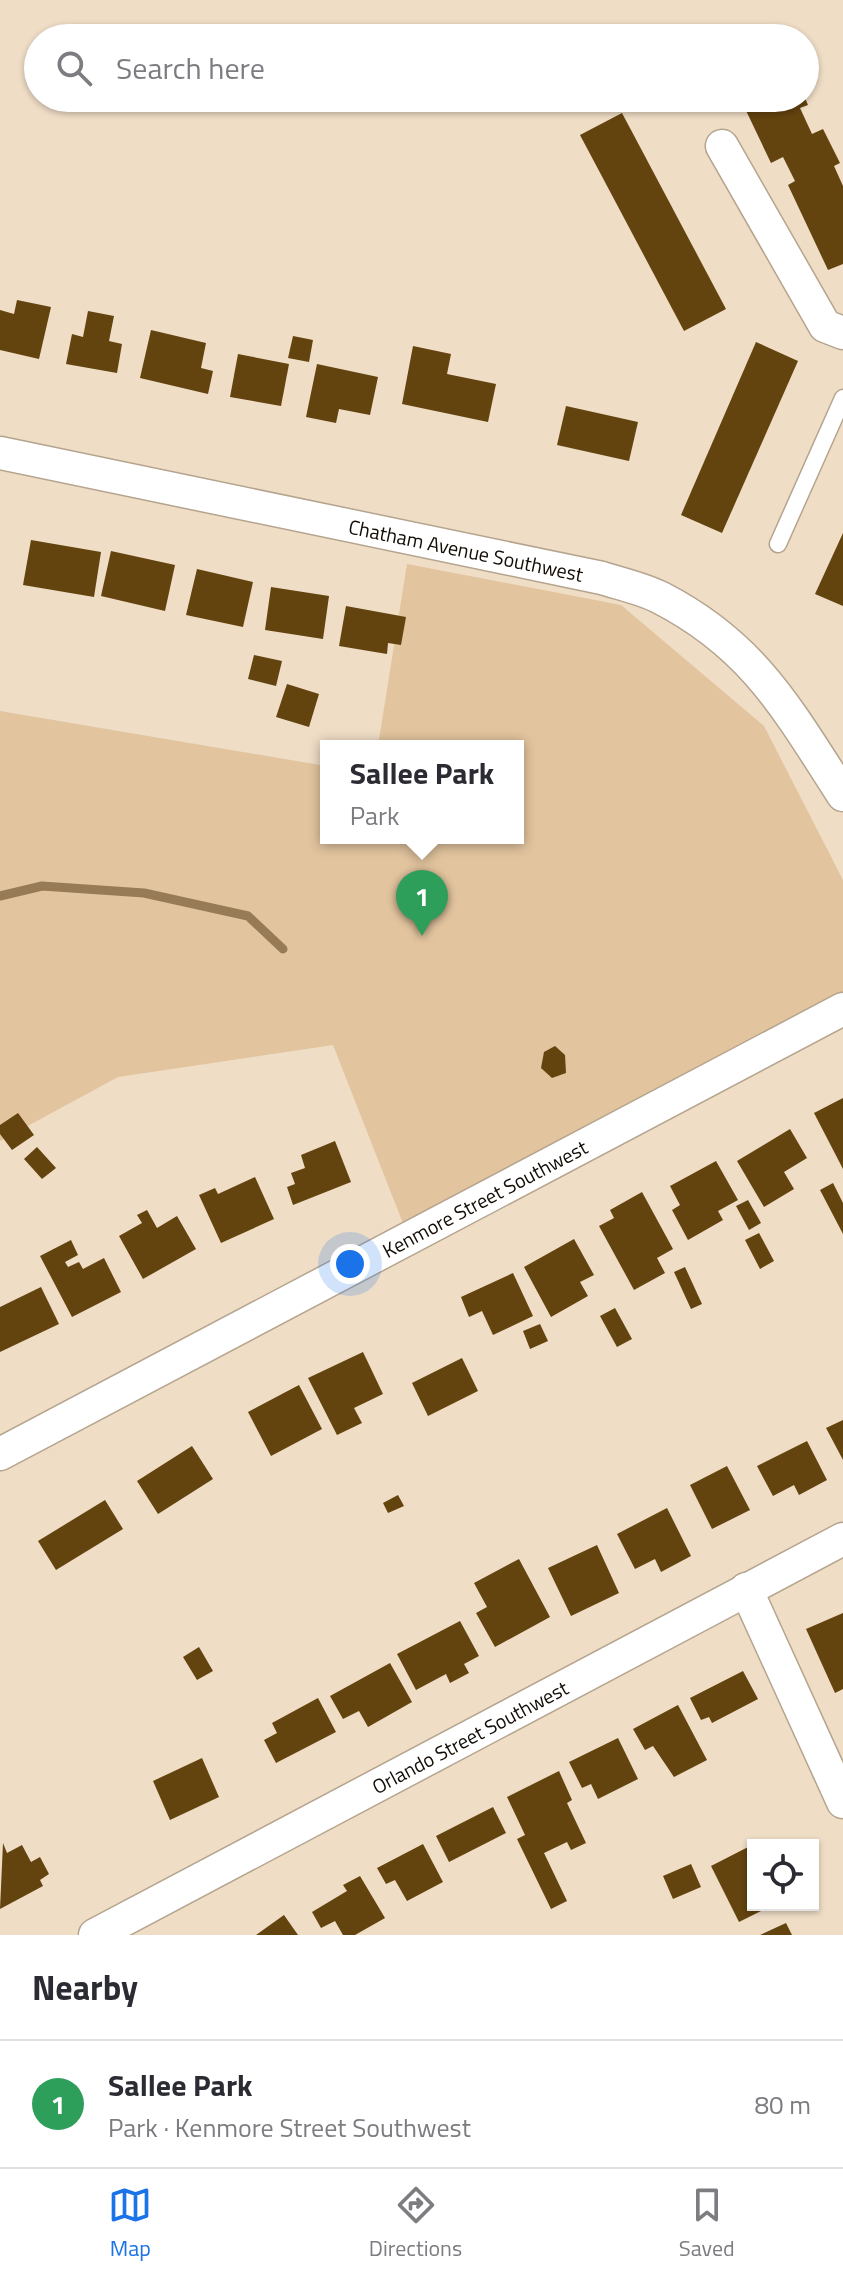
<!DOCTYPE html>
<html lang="en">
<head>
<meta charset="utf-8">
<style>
  :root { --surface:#fff; --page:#f2f2f3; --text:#2b2b33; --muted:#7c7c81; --line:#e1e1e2; --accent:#1a73e8 }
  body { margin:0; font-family:"Titillium Web",sans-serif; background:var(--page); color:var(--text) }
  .controls { position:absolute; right:24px; bottom:24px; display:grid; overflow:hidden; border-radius:0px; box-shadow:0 2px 6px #0004 }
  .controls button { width:72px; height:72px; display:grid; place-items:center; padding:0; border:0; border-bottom:2px solid var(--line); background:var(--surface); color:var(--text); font:40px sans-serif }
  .you { position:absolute; left:350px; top:1264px; width:28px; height:28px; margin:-20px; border:6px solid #fff; border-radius:50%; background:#1a73e8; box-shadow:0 0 0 12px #1a73e833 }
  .badge { display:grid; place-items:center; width:52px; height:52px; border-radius:50%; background:var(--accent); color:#fff; font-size:26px; font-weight:700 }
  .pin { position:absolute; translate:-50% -66px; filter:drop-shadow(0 2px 4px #0008) }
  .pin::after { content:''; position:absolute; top:42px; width:28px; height:24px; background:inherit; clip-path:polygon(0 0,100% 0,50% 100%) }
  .popup { position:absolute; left:320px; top:740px; width:204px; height:104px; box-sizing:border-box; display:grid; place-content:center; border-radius:0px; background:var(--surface); filter:drop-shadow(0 2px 6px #0005); font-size:26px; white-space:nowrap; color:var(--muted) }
  .popup b { font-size:30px; color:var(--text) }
  .popup::after { content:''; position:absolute; left:50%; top:100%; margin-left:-16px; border:16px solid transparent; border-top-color:var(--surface) }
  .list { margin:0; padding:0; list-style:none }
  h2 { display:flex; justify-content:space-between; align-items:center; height:104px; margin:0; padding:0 32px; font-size:34px }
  h2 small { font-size:26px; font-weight:400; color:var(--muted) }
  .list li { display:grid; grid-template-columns:52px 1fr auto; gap:24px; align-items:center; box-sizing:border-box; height:128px; padding:0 32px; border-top:2px solid var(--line) }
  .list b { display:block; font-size:30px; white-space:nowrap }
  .list p { margin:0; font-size:26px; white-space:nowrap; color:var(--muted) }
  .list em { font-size:26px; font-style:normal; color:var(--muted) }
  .icon { flex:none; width:44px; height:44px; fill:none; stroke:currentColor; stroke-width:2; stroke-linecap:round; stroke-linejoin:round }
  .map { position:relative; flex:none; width:843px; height:1935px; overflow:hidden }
  .search { position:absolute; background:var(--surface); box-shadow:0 2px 6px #0004; left:24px; right:24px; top:24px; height:88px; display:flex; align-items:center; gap:20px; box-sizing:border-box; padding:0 28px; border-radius:44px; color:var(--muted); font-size:30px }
  .sheet { height:232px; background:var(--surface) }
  nav { display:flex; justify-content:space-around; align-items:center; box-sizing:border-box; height:112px; border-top:2px solid var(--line); background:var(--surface); font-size:22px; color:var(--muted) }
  nav a { display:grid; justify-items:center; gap:4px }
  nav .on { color:var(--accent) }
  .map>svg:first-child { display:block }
</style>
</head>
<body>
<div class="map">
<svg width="843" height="1935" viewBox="0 0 843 1935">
  <rect width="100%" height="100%" fill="#efddc6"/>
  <polygon fill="#e2c49e" points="407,564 621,605 764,726 843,880 843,992 406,1231 333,1045 118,1077 0,1141 0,711 326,766 326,838 518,838 518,746 378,746"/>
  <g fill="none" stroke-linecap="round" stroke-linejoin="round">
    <polyline stroke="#967b56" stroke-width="9" points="0,896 42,886 144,893 248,916 283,949"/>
  </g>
  <g fill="#63430e">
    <polygon points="740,98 805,98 808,105 800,108 812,134 823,129 840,163 834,166 843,186 843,264 828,270 788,185 795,181 783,157 771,163"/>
    <polygon points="622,113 726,309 684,331 580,135"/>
    <polygon points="17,300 51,307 39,359 0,350 0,310 14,314"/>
    <polygon points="88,311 114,316 109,341 122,344 117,373 66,364 72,334 83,337"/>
    <polygon points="151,330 206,343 201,368 213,371 208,394 140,378"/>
    <polygon points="293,336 313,340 309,362 288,358"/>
    <polygon points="756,342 798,361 722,533 681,515"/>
    <polygon points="413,346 451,354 447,374 496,384 488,422 402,404"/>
    <polygon points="238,354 289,364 281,406 230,397"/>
    <polygon points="317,364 378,377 370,415 339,409 336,423 306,417"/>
    <polygon points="566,406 638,422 629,461 557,445"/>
    <polygon points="843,533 843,606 815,594"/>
    <polygon points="31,540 101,552 94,597 23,585"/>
    <polygon points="111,551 175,565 165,611 101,596"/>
    <polygon points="197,569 253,582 243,627 186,615"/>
    <polygon points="271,587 329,596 323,639 265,630"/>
    <polygon points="346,606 406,617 401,645 388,643 387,654 339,646"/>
    <polygon points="254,655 282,661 276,686 248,679"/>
    <polygon points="287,684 319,694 309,727 276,717"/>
    <polygon points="555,1046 565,1055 566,1073 552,1078 541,1068 544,1052"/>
    <polygon points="843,1098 843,1169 814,1113"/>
    <polygon points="18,1113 34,1135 12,1150 0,1134 0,1125"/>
    <polygon points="790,1129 807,1158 784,1172 794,1189 764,1207 737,1161"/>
    <polygon points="335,1141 351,1182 293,1205 287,1187 295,1184 291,1173 305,1168 301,1155"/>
    <polygon points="37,1147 56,1168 42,1179 24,1159"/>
    <polygon points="716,1161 738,1200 718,1211 723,1220 688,1240 672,1210 680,1205 670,1186"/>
    <polygon points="255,1177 274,1219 221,1243 199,1195 215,1188 218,1194"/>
    <polygon points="833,1183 843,1203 843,1234 820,1190"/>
    <polygon points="642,1192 673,1249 657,1258 665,1273 634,1290 599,1226 614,1218 610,1210"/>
    <polygon points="748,1200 761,1223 749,1230 736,1206"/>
    <polygon points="147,1210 157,1228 177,1216 196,1249 143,1279 119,1236 142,1223 137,1215"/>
    <polygon points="759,1233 774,1261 760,1269 745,1240"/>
    <polygon points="574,1239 594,1275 580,1282 588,1296 551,1317 524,1267"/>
    <polygon points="71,1240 78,1255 65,1262 68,1267 79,1262 83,1269 104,1258 121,1292 72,1317 40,1256"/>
    <polygon points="685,1267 702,1304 691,1309 674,1272"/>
    <polygon points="513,1273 533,1316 493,1335 482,1311 469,1317 461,1297"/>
    <polygon points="41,1287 59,1324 0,1352 0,1307"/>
    <polygon points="615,1308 632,1339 617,1347 600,1316"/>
    <polygon points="540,1324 548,1341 530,1349 523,1331"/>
    <polygon points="363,1352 383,1394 354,1408 362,1423 337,1435 308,1378"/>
    <polygon points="462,1358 478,1391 428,1416 412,1383"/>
    <polygon points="299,1385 322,1429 271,1456 248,1412"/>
    <polygon points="843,1420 843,1460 826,1428"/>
    <polygon points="807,1441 827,1480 799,1495 794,1485 773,1496 757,1466"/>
    <polygon points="192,1446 213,1479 158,1514 137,1481"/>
    <polygon points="727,1466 750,1510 712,1529 690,1485"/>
    <polygon points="398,1495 404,1506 388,1513 383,1503"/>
    <polygon points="105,1500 123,1529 56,1570 38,1541"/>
    <polygon points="667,1508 691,1556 661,1572 655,1559 635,1569 617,1534"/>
    <polygon points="597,1545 619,1593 571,1616 548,1568"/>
    <polygon points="519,1559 550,1617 495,1647 476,1613 487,1607 474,1583"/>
    <polygon points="843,1613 843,1689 835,1693 806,1629"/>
    <polygon points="460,1621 479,1656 464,1664 469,1673 450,1683 446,1674 416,1690 397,1654"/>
    <polygon points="199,1647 213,1671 197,1680 183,1657"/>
    <polygon points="390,1663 412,1702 368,1727 359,1711 343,1719 330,1696"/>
    <polygon points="743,1671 758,1699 712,1723 709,1717 701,1720 690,1698"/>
    <polygon points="318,1698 336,1732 276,1763 264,1740 277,1733 272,1723"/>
    <polygon points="678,1705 707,1760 674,1777 653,1746 645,1750 633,1729"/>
    <polygon points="618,1738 638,1779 598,1799 591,1784 582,1788 569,1762"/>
    <polygon points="202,1758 219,1797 170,1820 153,1781"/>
    <polygon points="559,1771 572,1800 567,1803 586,1843 571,1850 567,1842 544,1853 567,1901 551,1909 517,1839 525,1835 507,1797"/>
    <polygon points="493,1807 506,1833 449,1862 436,1836"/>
    <polygon points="3,1843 7,1853 22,1845 31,1862 40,1857 49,1874 40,1880 43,1886 0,1909"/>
    <polygon points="423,1844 443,1882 407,1901 395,1880 386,1884 377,1868"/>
    <polygon points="752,1845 753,1905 773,1905 739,1922 711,1866"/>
    <polygon points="691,1864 701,1887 673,1899 663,1876"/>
    <polygon points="360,1876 385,1918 355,1935 343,1935 335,1921 321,1928 312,1912 347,1891 343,1885"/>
    <polygon points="284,1915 298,1935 256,1935"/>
    <polygon points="786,1923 792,1935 760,1935"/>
  </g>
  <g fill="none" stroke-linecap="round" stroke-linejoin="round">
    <g stroke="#b5a48e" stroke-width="19">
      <polyline id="lane" points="778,544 843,398"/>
    </g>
    <g stroke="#b5a48e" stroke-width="35">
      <g id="street">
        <polyline points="722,146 825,326 843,333"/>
        <path id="s1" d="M0,453L602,578C621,584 644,589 661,598C754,646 788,710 843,795"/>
        <path id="s2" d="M0,1454L843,1009"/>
        <polyline points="746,1589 843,1802"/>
        <path id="s3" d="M95,1935L843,1539"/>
      </g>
    </g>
    <use href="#lane" stroke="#fff" stroke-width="16"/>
    <use href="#street" stroke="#fff" stroke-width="32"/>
  </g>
  <g text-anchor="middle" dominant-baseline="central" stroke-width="8" stroke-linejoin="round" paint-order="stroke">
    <g font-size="20" fill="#120c05" stroke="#fcead3">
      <text stroke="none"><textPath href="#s1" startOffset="476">Chatham Avenue Southwest</textPath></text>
      <text stroke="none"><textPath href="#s2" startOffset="548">Kenmore Street Southwest</textPath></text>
      <text stroke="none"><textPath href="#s3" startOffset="424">Orlando Street Southwest</textPath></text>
    </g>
  </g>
</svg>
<div class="controls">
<button><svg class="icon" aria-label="locate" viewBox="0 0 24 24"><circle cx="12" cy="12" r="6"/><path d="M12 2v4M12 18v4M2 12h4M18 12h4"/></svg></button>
</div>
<div class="you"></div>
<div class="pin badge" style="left:422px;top:936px;background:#2e9e5b">1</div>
<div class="popup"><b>Sallee Park</b>Park</div>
<div class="search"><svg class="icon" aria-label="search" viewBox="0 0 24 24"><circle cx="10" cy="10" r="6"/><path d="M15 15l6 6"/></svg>Search here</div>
</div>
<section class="sheet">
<h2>Nearby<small></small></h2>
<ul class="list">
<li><span class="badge" style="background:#2e9e5b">1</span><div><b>Sallee Park</b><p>Park · Kenmore Street Southwest</p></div><em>80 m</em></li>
</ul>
</section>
<nav>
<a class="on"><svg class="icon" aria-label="map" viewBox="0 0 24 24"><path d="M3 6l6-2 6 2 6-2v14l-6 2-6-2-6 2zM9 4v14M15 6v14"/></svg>Map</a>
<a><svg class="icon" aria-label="directions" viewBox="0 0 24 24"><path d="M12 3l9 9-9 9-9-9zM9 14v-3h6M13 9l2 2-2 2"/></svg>Directions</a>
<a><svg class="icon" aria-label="saved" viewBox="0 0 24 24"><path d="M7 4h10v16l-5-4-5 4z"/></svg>Saved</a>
</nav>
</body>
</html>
